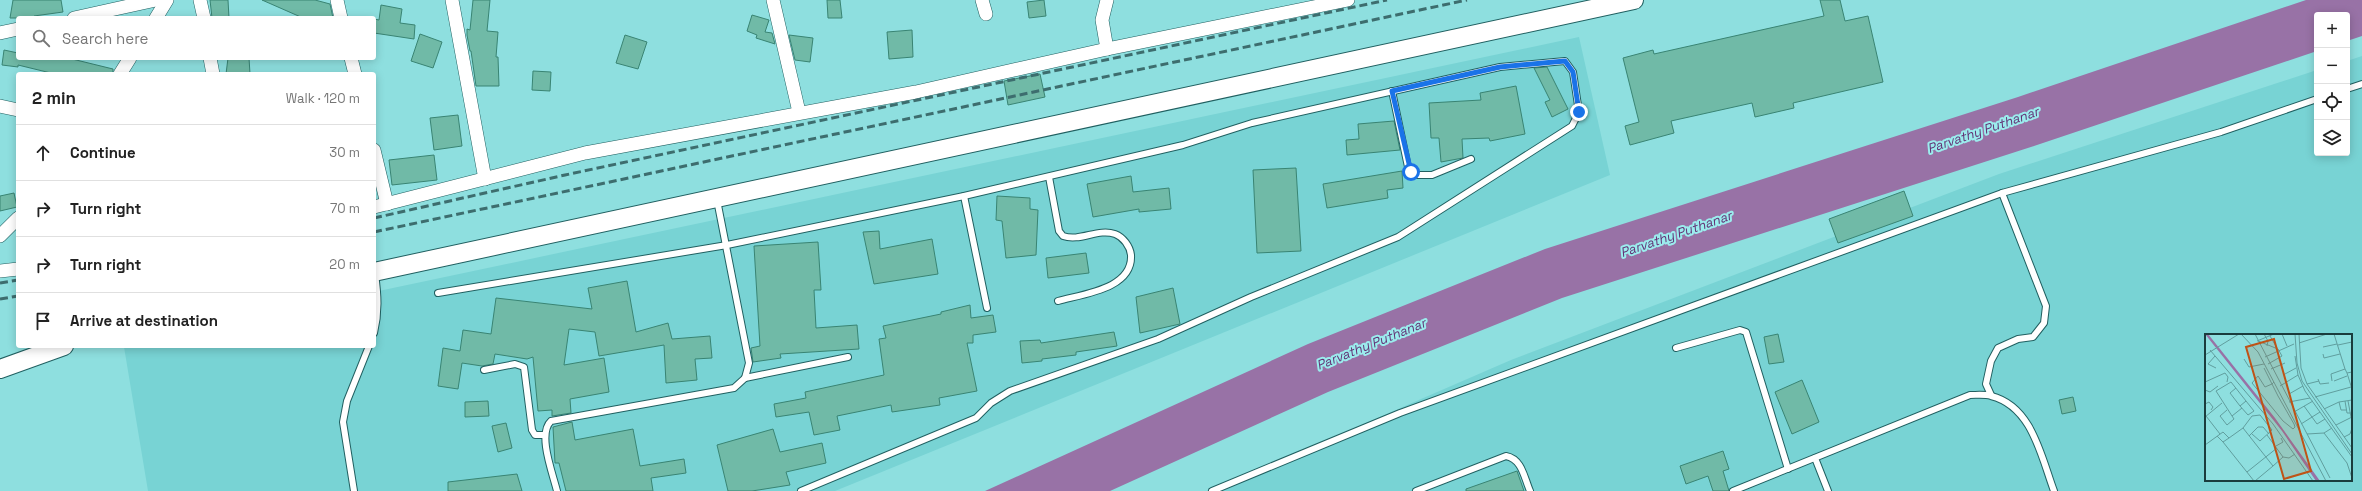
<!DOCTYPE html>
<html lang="en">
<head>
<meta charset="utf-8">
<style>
  :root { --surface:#fff; --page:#f6f6f6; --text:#222; --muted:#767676; --line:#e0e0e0 }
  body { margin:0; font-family:"Space Grotesk",sans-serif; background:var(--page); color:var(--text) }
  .controls { position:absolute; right:12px; top:12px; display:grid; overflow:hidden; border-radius:4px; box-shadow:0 2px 10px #0003 }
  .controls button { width:36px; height:36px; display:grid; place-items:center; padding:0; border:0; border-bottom:1px solid var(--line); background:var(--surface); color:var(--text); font:20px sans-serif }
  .stop { position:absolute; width:12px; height:12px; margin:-9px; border:3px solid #1a73e8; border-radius:50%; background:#fff }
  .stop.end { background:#1a73e8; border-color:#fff; box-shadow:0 1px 4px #0008 }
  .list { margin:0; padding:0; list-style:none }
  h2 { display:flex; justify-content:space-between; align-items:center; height:52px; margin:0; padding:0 16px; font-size:17px }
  h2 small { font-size:13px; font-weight:400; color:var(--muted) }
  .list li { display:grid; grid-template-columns:26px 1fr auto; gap:12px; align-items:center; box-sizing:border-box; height:56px; padding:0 16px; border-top:1px solid var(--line) }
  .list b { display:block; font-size:15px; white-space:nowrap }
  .list em { font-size:13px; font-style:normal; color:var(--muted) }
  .icon { flex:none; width:22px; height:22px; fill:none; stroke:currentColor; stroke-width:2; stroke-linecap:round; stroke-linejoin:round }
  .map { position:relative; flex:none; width:2362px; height:491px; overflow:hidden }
  .search { position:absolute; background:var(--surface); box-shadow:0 2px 10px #0003; left:16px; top:16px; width:360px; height:44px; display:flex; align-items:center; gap:10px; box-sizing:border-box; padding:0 14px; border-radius:4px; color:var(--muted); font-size:15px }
  .panel { position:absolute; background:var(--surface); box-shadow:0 2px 10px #0003; left:16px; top:72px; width:360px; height:276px; border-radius:4px }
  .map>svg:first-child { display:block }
</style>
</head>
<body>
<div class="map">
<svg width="2362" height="491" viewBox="0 0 2362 491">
  <rect width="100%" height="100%" fill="#8edfdf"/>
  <g fill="#78d3d4" fill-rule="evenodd">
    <polygon points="1579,37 1610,175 835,491 148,491 124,347 374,346 374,292"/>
    <path d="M2362,56V491H1209L1511,360L1999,174L2317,70V153H2347V61ZM2206,335H2351V480H2206Z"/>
  </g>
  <polygon fill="#9872a6" points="2306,0 2362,0 2362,36 2347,41 2347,15 2317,15 2317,51 2034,146 1562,298 1328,392 1110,491 985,491 1308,344 1545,249 2018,97"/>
  <g fill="#70baa7" stroke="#398473">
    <polygon points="13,0 61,0 63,12 34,16 33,18 10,18"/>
    <polygon points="210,0 228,0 229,18 212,18"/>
    <polygon points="262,0 315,0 330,4 333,18 303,18"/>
    <polygon points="473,0 490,0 487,31 498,32 496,57 498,57 499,86 476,86 471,51 470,51 467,35 467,29 470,30"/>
    <polygon points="827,0 840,0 842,18 828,18"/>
    <polygon points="1044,0 1046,16 1029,18 1027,2"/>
    <polygon points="1820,0 1840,0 1845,21 1868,16 1883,82 1793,103 1794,108 1755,117 1752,103 1671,121 1674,133 1630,145 1625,126 1639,122 1623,58 1653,50 1654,54 1824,16"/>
    <polygon points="381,5 402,9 400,23 415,25 414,39 374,33 374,19 379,20"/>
    <polygon points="752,15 769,20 765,32 772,33 775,44 756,38 757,35 747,31"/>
    <polygon points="912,30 913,57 889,59 887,32"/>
    <polygon points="420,34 442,42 433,68 411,61"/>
    <polygon points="625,35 647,42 638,69 616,63"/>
    <polygon points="789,35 813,38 810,62 795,60"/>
    <polygon points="4,50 18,53 18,58 68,58 113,69 113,71 112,74 55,74 18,65 18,67 2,65"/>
    <polygon points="228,58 249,58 250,74 226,74"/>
    <polygon points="1547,67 1568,109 1552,117 1545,102 1550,100 1534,68"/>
    <polygon points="533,71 551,72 550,91 532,90"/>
    <polygon points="1040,74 1045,97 1008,105 1004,81"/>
    <polygon points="1516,86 1525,134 1490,141 1489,138 1462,139 1463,158 1441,162 1439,138 1431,138 1429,103 1481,100 1480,93"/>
    <polygon points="458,115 462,146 434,150 430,118"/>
    <polygon points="1394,121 1400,150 1347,155 1346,140 1359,139 1358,124"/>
    <polygon points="434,155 437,180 392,185 389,160"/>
    <polygon points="1296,168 1301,251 1257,253 1253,170"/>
    <polygon points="1402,171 1403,188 1387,190 1388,198 1327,208 1323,184"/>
    <polygon points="1131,176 1133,192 1169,188 1171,209 1139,212 1139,209 1093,217 1087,184"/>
    <polygon points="1904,191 1913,216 1838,243 1829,219"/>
    <polygon points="14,193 17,207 0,211 0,196"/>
    <polygon points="997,196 1030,198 1030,209 1038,210 1036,255 1006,258 1002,221 996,220"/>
    <polygon points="879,231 880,249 932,239 938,274 874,284 863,232"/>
    <polygon points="818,242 821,290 814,290 816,328 857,325 859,349 780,354 781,358 753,362 751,348 760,346 754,246"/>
    <polygon points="1086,253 1089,273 1048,278 1046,258"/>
    <polygon points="627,281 636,332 668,323 672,339 710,336 712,358 695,359 697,380 666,383 664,345 599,356 595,332 569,329 564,365 604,358 609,392 570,399 571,413 552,416 552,410 538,411 533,357 527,359 495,354 493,364 482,366 462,363 458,389 438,386 443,348 460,351 463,330 491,334 496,298 592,309 588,288"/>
    <polygon points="1173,288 1180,324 1140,333 1136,297"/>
    <polygon points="970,305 971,318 993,315 996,332 973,335 973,343 967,343 977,391 939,398 940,405 892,412 891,405 837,416 840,430 814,435 809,412 776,417 774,404 806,398 805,392 884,375 879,339 886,338 883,326 941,314 941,312"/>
    <polygon points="1114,332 1117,346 1076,352 1076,355 1042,359 1042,361 1022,363 1020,341 1040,340 1041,343"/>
    <polygon points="1778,334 1784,362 1769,364 1764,337"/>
    <polygon points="1802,380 1819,422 1792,434 1775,392"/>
    <polygon points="2073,397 2076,411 2062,414 2059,400"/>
    <polygon points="488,401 489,416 465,417 465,402"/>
    <polygon points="572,422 575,440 633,429 640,466 684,459 686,473 651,478 653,491 566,491 559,463 555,463 553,427"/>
    <polygon points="506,423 512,448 498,452 492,426"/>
    <polygon points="773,429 780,452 822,443 826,463 786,472 790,485 752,491 728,491 717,445"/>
    <polygon points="1723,451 1729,469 1723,471 1729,491 1713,491 1708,476 1686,484 1680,466"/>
    <polygon points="1517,471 1524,491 1466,491 1466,489"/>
    <polygon points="517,474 522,491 448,491 448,482"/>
  </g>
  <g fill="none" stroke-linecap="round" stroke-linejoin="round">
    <g stroke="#216061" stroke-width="8">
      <g id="lane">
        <polyline points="2347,89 2362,84"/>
        <polyline points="1392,91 1408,167 1414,175 1432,175 1471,159"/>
        <path d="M1049,177L1059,231L1063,236C1080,242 1098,228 1115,234C1123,237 1130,246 1131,255C1133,289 1083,294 1058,301"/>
        <polyline points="964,196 987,308"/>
        <polyline points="438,293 727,245 964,196 1183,145 1252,123 1500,67 1565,61 1573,72 1579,112 1572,126 1398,237 1251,297 1158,339 1010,391 991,403 976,418 801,491"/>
        <path d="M374,333C379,312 378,295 375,274"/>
        <polyline points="1676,348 1740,330 1746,332 1788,469"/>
        <polyline points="484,370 515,364 524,367 532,430 535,435 544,435"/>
        <polyline points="745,378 848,357"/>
        <polyline points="1991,395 1986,384 1991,361 1998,348 2018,339 2033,337 2044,323 2046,306 2002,193"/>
        <polyline points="1815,458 1828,491"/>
        <polyline points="354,491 343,422 347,401 369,346"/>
        <path d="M557,491C553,474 537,434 551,421L734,388L745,378L749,363L717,200"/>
        <polyline points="1212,491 1400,413 2002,193 2221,132 2317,99"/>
        <path d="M1416,491L1506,456C1522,459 1524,477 1530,491"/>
        <path d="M1733,491L1970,395C1977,395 1985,394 1991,396C2032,406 2041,456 2054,491"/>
      </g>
    </g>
    <g stroke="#216061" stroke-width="14">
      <g id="street">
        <polyline points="200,0 204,18"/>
        <polyline points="337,0 341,18"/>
        <polyline points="452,0 485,179"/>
        <polyline points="773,0 799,112"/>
        <polyline points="982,0 986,14"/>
        <polyline points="74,18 156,0"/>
        <polyline points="156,18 167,0"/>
        <polyline points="0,33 18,29"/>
        <polyline points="1107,49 1102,20 1107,0"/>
        <polyline points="210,58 213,74"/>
        <polyline points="351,58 355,74"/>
        <polyline points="120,74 130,58"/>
        <polyline points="0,106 18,110"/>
        <polyline points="374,150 387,204"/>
        <polyline points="374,207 585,153 916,92 1107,49 1348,0"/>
        <polyline points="0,236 18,218"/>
        <polyline points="0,271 18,269"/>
      </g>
    </g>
    <g stroke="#216061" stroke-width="20">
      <g id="secondary">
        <polyline points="374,272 1634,0"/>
        <polyline points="0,369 64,346"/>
      </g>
    </g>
    <use href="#lane" stroke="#fff" stroke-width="6"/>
    <use href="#street" stroke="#fff" stroke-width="13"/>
    <use href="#secondary" stroke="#fff" stroke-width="18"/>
    <g stroke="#3d6d6e" stroke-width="3" stroke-dasharray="8 4" stroke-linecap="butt">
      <polyline points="374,218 565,175 1387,0"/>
      <polyline points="374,232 1467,0"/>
      <polyline points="0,283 18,280"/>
      <polyline points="0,299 18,296"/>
    </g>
  </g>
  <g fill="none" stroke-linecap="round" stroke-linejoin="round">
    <polyline stroke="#1a73e8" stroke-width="5" points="1411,172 1392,91 1500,67 1565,61 1573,72 1579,112"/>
  </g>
  <g text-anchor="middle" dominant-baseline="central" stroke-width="4" stroke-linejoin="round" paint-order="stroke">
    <g font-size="13" font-style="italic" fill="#623174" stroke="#9beced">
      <text transform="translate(1983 130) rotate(-19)">Parvathy Puthanar</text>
      <text transform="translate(1676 234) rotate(-19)">Parvathy Puthanar</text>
      <text transform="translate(1371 344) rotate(-22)">Parvathy Puthanar</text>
    </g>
  </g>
  <g transform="translate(2205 334)">
    <rect width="147" height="147" fill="#8edfdf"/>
    <path d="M0,0H3L70,84L115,147H111L77,97Z" fill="#9872a6"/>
    <path fill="none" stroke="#609e9e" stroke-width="1" d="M36,0L53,18L121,147M50,0L125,144M59,0L63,7L62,12M77,0L82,12M90,0L92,29L97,47L147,120M94,0L96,34L102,50L147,114M129,0L140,35L142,39L147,38M65,2L72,14M52,7L69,0M53,7L73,15M94,9L122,0M133,11L147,8M118,13L132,10M5,16L68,90L108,147M118,20L119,24L135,20M0,21L34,0M10,22L3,30L11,34M90,22L93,41L100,57L147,123M60,23L89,10M39,25L44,33L59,30M63,30L77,22L73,15M59,34L73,62L89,90L90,93L88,95L78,87L47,49L53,42L60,53L67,50L69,48M66,35L80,29M142,39L147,55M80,40L91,34M113,45L115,50L124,49M127,47L126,40L140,35M129,47L142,42M0,48L20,39L23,43L22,48M102,50L114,47M75,52L93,41M31,54L25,59L35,72M0,56L5,58L13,52M84,60L98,52M110,63L146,53M140,67L142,79H147M143,67L146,83M84,68L105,64M134,68L136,76H141M0,70L4,68L8,73L6,76M99,72L112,90L120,85M37,74L27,82L11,57L26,48L41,67L35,72L43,81L49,77L41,67M119,75L134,68L147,66M22,76L15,82L22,91L29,85L27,82M89,78L108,67M1,82L15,100M0,83L17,69M96,90L115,78M131,91L147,83M38,94L47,82L55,81L67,96L55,107L47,100M119,99L142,129L147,144M102,100L119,99L127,94M62,101L78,123L68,132M12,102L18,108L24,104M44,102L53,93H58L64,100M139,103L145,100L147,94M18,108L49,147M0,111L18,98L24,104L38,94L68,132L50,147M71,112L78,108L76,104M78,123L84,124L90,120M42,138L72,114"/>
    <path fill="#bf5316" fill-opacity="0.15" stroke="#bf5316" stroke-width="2" d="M69,5L106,137L79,145L41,13Z"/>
    <rect width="147" height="147" fill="none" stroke="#1a3c3d" stroke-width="2"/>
  </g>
</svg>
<div class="controls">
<button>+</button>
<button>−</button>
<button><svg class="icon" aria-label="locate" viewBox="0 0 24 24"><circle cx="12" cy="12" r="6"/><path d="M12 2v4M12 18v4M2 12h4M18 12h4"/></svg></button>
<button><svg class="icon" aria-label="layers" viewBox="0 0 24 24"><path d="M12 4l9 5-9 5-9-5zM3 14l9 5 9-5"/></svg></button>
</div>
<div class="stop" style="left:1411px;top:172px"></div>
<div class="stop end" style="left:1579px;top:112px"></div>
<div class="search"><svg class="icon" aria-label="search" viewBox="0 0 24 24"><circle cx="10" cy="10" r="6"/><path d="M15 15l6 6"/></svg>Search here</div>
<section class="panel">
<h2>2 min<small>Walk · 120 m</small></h2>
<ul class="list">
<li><svg class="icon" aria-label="ahead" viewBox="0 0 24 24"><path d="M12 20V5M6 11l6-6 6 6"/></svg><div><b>Continue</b></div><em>30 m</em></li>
<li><svg class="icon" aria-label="right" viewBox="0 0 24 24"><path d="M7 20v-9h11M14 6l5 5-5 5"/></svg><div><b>Turn right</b></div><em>70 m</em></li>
<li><svg class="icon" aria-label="right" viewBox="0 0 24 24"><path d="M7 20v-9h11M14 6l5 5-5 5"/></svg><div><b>Turn right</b></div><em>20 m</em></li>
<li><svg class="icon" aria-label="arrive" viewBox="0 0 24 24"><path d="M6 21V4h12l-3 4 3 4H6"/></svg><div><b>Arrive at destination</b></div></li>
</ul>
</section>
</div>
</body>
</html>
